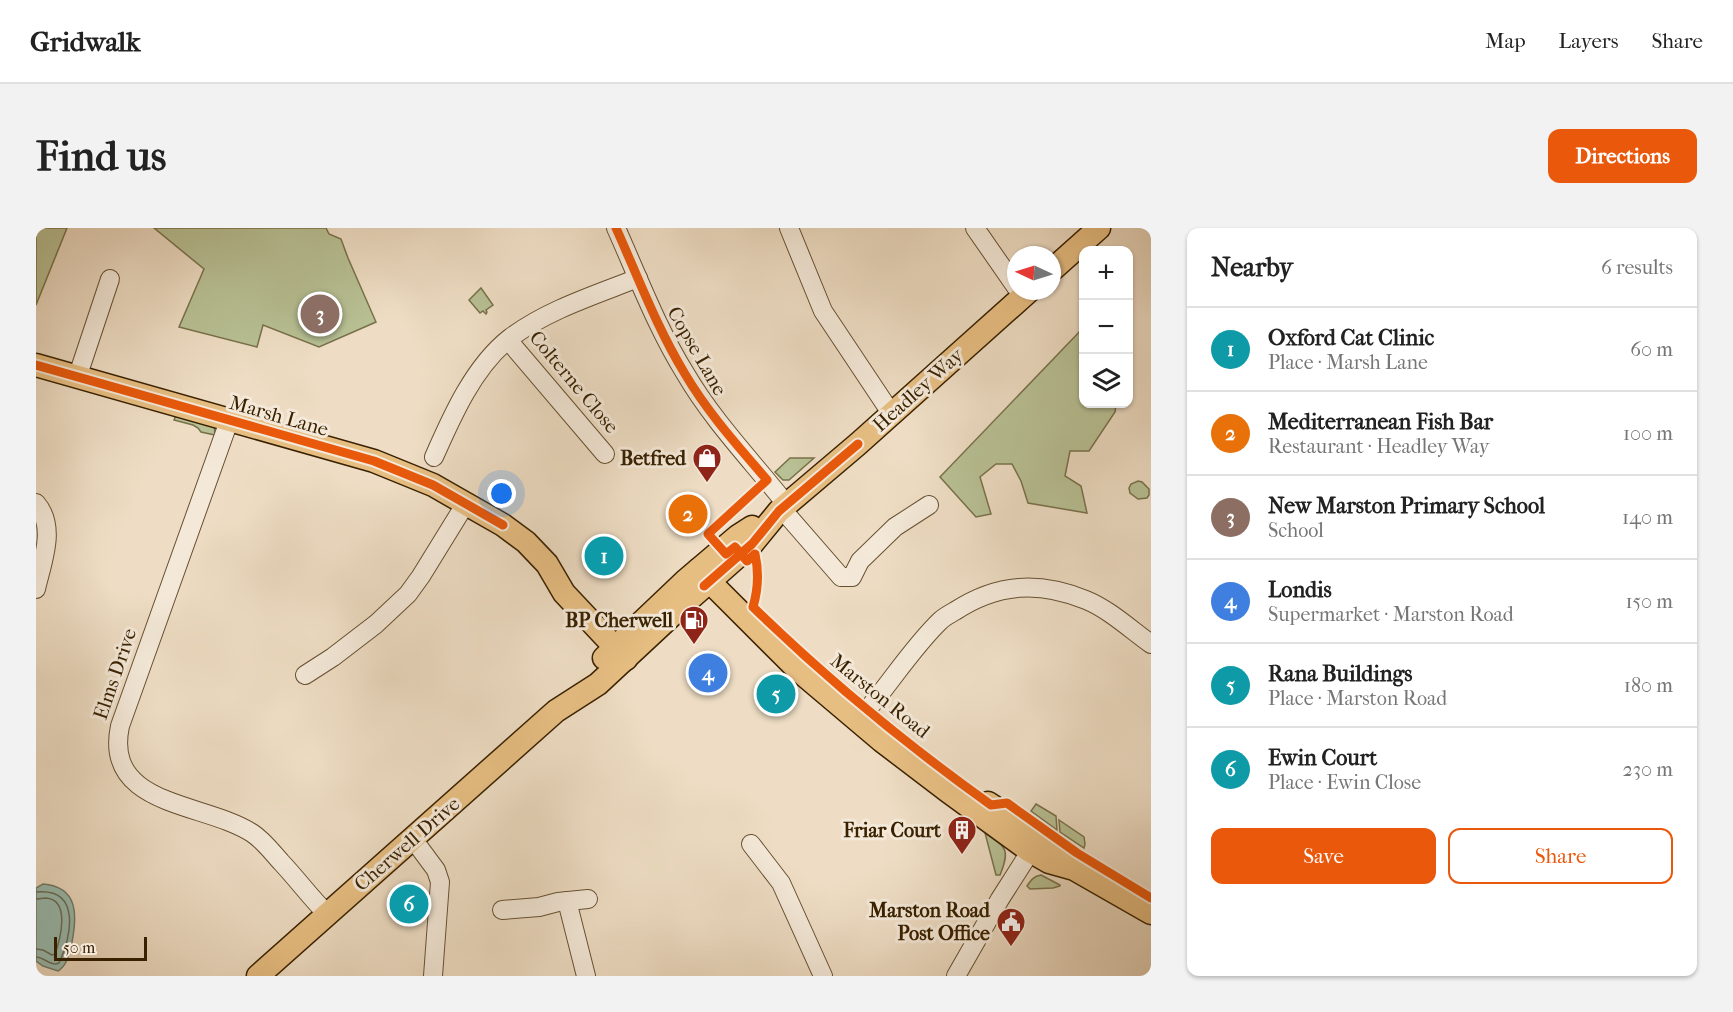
<!DOCTYPE html>
<html lang="en">
<head>
<meta charset="utf-8">
<style>
  :root { --surface:#fff; --page:#f2f2f2; --text:#222; --muted:#767676; --line:#e0e0e0; --accent:#ea580c }
  body { margin:0; font-family:"IM FELL French Canon",serif; background:var(--page); color:var(--text) }
  .controls { position:absolute; right:18px; top:18px; display:grid; overflow:hidden; border-radius:12px; box-shadow:0 2px 4px #0004 }
  .controls button { width:54px; height:54px; display:grid; place-items:center; padding:0; border:0; border-bottom:2px solid var(--line); background:var(--surface); color:var(--text); font:30px sans-serif }
  .compass { position:absolute; left:971px; top:18px; width:54px; height:54px; border-radius:50%; background:var(--surface); box-shadow:0 2px 4px #0004; rotate:274deg }
  .scale { position:absolute; left:18px; bottom:15px; width:93px; box-sizing:border-box; padding-left:6px; border:3px solid #392100; border-top:0; font-size:16px; line-height:21px; white-space:nowrap; color:#392100; -webkit-text-stroke:4px #f4e9d9; paint-order:stroke }
  .you { position:absolute; left:466px; top:266px; width:21px; height:21px; margin:-15px; border:4px solid #fff; border-radius:50%; background:#1a73e8; box-shadow:0 0 0 9px #1a73e833 }
  .badge { display:grid; place-items:center; width:39px; height:39px; border-radius:50%; background:var(--accent); color:#fff; font-size:20px; font-weight:700 }
  .pin { position:absolute; translate:-50% -50%; border:3px solid #fff; box-shadow:0 2px 6px #0006 }
  .list { margin:0; padding:0; list-style:none }
  h2 { display:flex; justify-content:space-between; align-items:center; height:78px; margin:0; padding:0 24px; font-size:26px }
  h2 small { font-size:20px; font-weight:400; color:var(--muted) }
  .list li { display:grid; grid-template-columns:39px 1fr auto; gap:18px; align-items:center; box-sizing:border-box; height:84px; padding:0 24px; border-top:2px solid var(--line) }
  .list b { display:block; font-size:22px; white-space:nowrap }
  .list p { margin:0; font-size:20px; white-space:nowrap; color:var(--muted) }
  .list em { font-size:20px; font-style:normal; color:var(--muted) }
  .actions { display:flex; gap:12px; padding:18px 24px }
  .actions a { flex:1; padding:14px 0; border:2px solid var(--accent); border-radius:12px; text-align:center; font-size:21px; color:var(--accent) }
  .actions .main { background:var(--accent); color:#fff }
  .icon { flex:none; width:33px; height:33px; fill:none; stroke:currentColor; stroke-width:2; stroke-linecap:round; stroke-linejoin:round }
  .map { position:relative; flex:none; width:1115px; height:748px; overflow:hidden; border-radius:12px }
  header { display:flex; align-items:center; gap:36px; box-sizing:border-box; height:84px; padding:0 30px; background:var(--surface); border-bottom:2px solid var(--line) }
  header strong { font-size:28px }
  nav { display:flex; gap:33px; margin-inline-start:auto; font-size:21px }
  .intro { display:flex; align-items:center; justify-content:space-between; box-sizing:border-box; height:144px; padding:0 36px }
  h1 { margin:0; font-size:42px }
  .button { padding:15px 27px; border-radius:12px; background:var(--accent); color:#fff; font-size:21px; font-weight:700 }
  main { display:flex; gap:36px; padding:0 36px }
  aside { flex:1; background:var(--surface); border-radius:12px; box-shadow:0 2px 4px #0004 }
  .map>svg:first-child { display:block }
</style>
</head>
<body>
<header>
<strong>Gridwalk</strong>
<nav><a>Map</a><a>Layers</a><a>Share</a></nav>
</header>
<div class="intro"><h1>Find us</h1><a class="button">Directions</a></div>
<main>
<div class="map">
<svg width="1115" height="748" viewBox="0 0 1115 748">
  <rect width="100%" height="100%" fill="#eeddc4"/>
  <filter id="stains"><feTurbulence type="fractalNoise" baseFrequency=".00333" numOctaves="4"/><feColorMatrix values="0 0 0 0 .2 0 0 0 0 .09 0 0 0 0 .02 0 0 0 .5 -.17"/></filter>
  <radialGradient id="worn" r=".72"><stop offset=".6" stop-color="#630" stop-opacity="0"/><stop offset="1" stop-color="#630" stop-opacity=".3"/></radialGradient>
  <g fill="#b8c195" stroke="#78714a" stroke-width="1.5">
    <polygon points="0,0 31,0 0,77"/>
    <polygon points="118,0 290,0 293,6 305,11 312,30 340,94 283,119 227,97 221,119 143,99 168,41"/>
    <polygon points="445,60 457,77 450,82 451,84 450,86 447,83 444,85 433,72"/>
    <polygon points="1047,100 1048,176 1080,176 1079,184 1053,223 1034,223 1029,248 1045,258 1051,285 992,275 985,253 976,236 960,236 944,249 955,286 940,289 904,249"/>
    <polygon points="141,185 178,196 179,207 165,204 162,200 157,197 138,192"/>
    <polygon points="754,230 778,230 753,252 747,252 739,244"/>
    <polygon points="1102,253 1106,254 1113,261 1113,267 1111,270 1102,271 1094,265 1093,260 1095,256"/>
    <polygon points="1000,576 1020,588 1021,602 995,583"/>
    <polygon points="1023,592 1048,609 1049,616 1048,620 1024,604"/>
    <path d="M949,605C971,619 974,622 964,647H960Z"/>
    <path d="M1005,647L1024,657V658L1017,660L994,661L991,658C995,652 998,648 1005,647Z"/>
  </g>
  <path fill="#99bcb1" stroke="#737e6a" stroke-width="1.5" d="M7,656C43,659 41,688 36,714C33,725 32,737 22,743L7,738L0,733V660Z"/>
  <g fill="none" stroke-linecap="round" stroke-linejoin="round">
    <g stroke="#696e58" stroke-width="1.5">
      <path d="M0,664C45,659 36,708 23,735C15,739 8,729 0,729"/>
      <path d="M0,671C3,671 7,670 10,670C35,672 24,712 19,726L16,727L7,722L0,721"/>
    </g>
    <g stroke="#665031" stroke-width="20">
      <g id="minor">
        <path d="M580,0C602,49 621,100 649,145C677,193 716,233 750,276"/>
        <polyline points="753,0 787,83 855,185"/>
        <polyline points="939,0 980,59"/>
        <polyline points="472,112 569,226"/>
        <polyline points="41,150 74,51"/>
        <path d="M193,193L84,498C67,579 168,574 216,605C227,612 236,624 245,634C261,651 275,670 291,686"/>
        <path d="M398,229C416,188 438,138 474,110C511,82 559,67 602,50"/>
        <path d="M0,275C21,299 6,334 0,361"/>
        <polyline points="745,280 805,349 816,349 824,333 859,299 893,277"/>
        <polyline points="269,447 297,429 340,396 372,366 385,348 430,275"/>
        <path d="M831,482C855,454 877,419 904,393C908,389 914,386 919,383C962,355 1003,353 1050,372C1074,382 1094,401 1115,416"/>
        <polyline points="377,611 400,642 404,654 397,748"/>
        <polyline points="715,616 745,655 787,748"/>
        <polyline points="531,673 550,748"/>
        <polyline points="466,682 503,679 522,674 552,671"/>
        <polyline points="920,748 964,671 1001,613"/>
      </g>
    </g>
    <g stroke="#392100" stroke-width="25">
      <g id="major">
        <polyline points="1016,42 1063,0"/>
        <polyline points="0,137 338,233 397,257 467,297 490,314 511,336 528,365 590,431"/>
        <polyline points="662,342 762,442 846,513 913,564 994,623 1013,634 1038,641 1115,685"/>
        <polyline points="568,430 649,353 702,308 716,299"/>
        <polyline points="952,575 1020,620 1028,629"/>
        <polyline points="222,748 520,483 562,456 648,376 716,316 743,283 822,216 993,63"/>
      </g>
    </g>
    <use href="#minor" stroke="#f4e9d9" stroke-width="18"/>
    <use href="#major" stroke="#e7be82" stroke-width="22"/>
    <g stroke="#f4e9d9" stroke-width="13">
      <g id="cycleway">
        <path d="M580,0C602,49 621,100 649,146C672,185 702,218 731,252L672,306L690,326L699,319L711,333L719,326C723,344 722,362 717,379C791,451 871,517 955,577L971,575L1041,625L1115,670"/>
        <polyline points="0,137 338,233 397,257 467,297"/>
        <polyline points="668,358 716,316 743,283 822,216"/>
      </g>
    </g>
    <use href="#cycleway" stroke="#e8590c" stroke-width="9"/>
  </g>
  <defs>
    <g id="shop-pin" transform="scale(1.5)"><path d="M0 17L-7.5 6A9.5 9.5 0 1 1 7.5 6Z" fill="#8f2418" stroke="#f4e9d9"/><path d="M-5-2.5h2.3a2.7 3.5 0 0 1 5.4 0H5L5.5 6h-11ZM-1.5-2.5h3a1.5 2.3 0 0 0-3 0Z" fill="#fff"/></g>
    <g id="fuel-pin" transform="scale(1.5)"><path d="M0 17L-7.5 6A9.5 9.5 0 1 1 7.5 6Z" fill="#8f2418" stroke="#f4e9d9"/><path d="M-5.5-6h7V0h2V4h1.3V-2.5L3-4.5l.8-.8L6-3V5H2.5V1h-1V6h-7ZM-4.2-4.7v3.2H.2V-4.7Z" fill="#fff"/></g>
    <g id="building-pin" transform="scale(1.5)"><path d="M0 17L-7.5 6A9.5 9.5 0 1 1 7.5 6Z" fill="#8f2418" stroke="#f4e9d9"/><path d="M-4-6H4V6H1V3H-1V6H-4ZM-2.5-4.3h1.7v1.8h-1.7ZM.8-4.3h1.7v1.8H.8ZM-2.5-1h1.7V.8h-1.7ZM.8-1h1.7V.8H.8Z" fill="#fff"/></g>
    <g id="civic-pin" transform="scale(1.5)"><path d="M0 17L-7.5 6A9.5 9.5 0 1 1 7.5 6Z" fill="#8f2418" stroke="#f4e9d9"/><path d="M-.6-6.5H3V-4.5H.6V-3L4-1V1h2V6H-6V1h2V-1L-.6-3ZM-1.2 2.5V6h2.4V2.5Z" fill="#fff"/></g>
  </defs>
  <g fill-rule="evenodd">
    <use href="#shop-pin" x="671" y="230"/>
    <use href="#fuel-pin" x="658" y="392"/>
    <use href="#building-pin" x="926" y="602"/>
    <use href="#civic-pin" x="975" y="694"/>
  </g>
  <g text-anchor="middle" dominant-baseline="central" stroke-width="6" stroke-linejoin="round" paint-order="stroke">
    <g font-size="20" fill="#392100" stroke="#f4e9d9">
      <text transform="translate(661 123) rotate(60)">Copse Lane</text>
      <text transform="translate(538 154) rotate(50)">Colterne Close</text>
      <text transform="translate(882 162) rotate(-42)">Headley Way</text>
      <text transform="translate(243 188) rotate(16)">Marsh Lane</text>
      <text transform="translate(79 446) rotate(-71)">Elms Drive</text>
      <text transform="translate(844 468) rotate(39)">Marston Road</text>
      <text transform="translate(371 616) rotate(-41)">Cherwell Drive</text>
    </g>
    <g font-size="20" font-weight="bold" fill="#392100" stroke="#f4e9d9" text-anchor="end">
      <text x="650" y="230">Betfred</text>
      <text x="637" y="392">BP Cherwell</text>
      <text x="905" y="602">Friar Court</text>
      <text x="954" y="682">Marston Road<tspan x="954" dy="23">Post Office</tspan></text>
    </g>
  </g>
  <rect width="100%" height="100%" filter="url(#stains)"/>
  <rect width="100%" height="100%" fill="url(#worn)"/>
</svg>
<div class="controls">
<button>+</button>
<button>−</button>
<button><svg class="icon" aria-label="layers" viewBox="0 0 24 24"><path d="M12 4l9 5-9 5-9-5zM3 14l9 5 9-5"/></svg></button>
</div>
<svg class="compass" viewBox="-18 -18 36 36"><path d="M0-13l5 13h-10z" fill="#e53935"/><path d="M0 13l5-13h-10z" fill="#767676"/></svg>
<div class="scale">50 m</div>
<div class="you"></div>
<div class="pin badge" style="left:568px;top:328px;background:#0f9aa8">1</div>
<div class="pin badge" style="left:652px;top:286px;background:#e8710a">2</div>
<div class="pin badge" style="left:284px;top:86px;background:#8d6e63">3</div>
<div class="pin badge" style="left:672px;top:445px;background:#3f7fe0">4</div>
<div class="pin badge" style="left:740px;top:466px;background:#0f9aa8">5</div>
<div class="pin badge" style="left:373px;top:676px;background:#0f9aa8">6</div>
</div>
<aside>
<h2>Nearby<small>6 results</small></h2>
<ul class="list">
<li><span class="badge" style="background:#0f9aa8">1</span><div><b>Oxford Cat Clinic</b><p>Place · Marsh Lane</p></div><em>60 m</em></li>
<li><span class="badge" style="background:#e8710a">2</span><div><b>Mediterranean Fish Bar</b><p>Restaurant · Headley Way</p></div><em>100 m</em></li>
<li><span class="badge" style="background:#8d6e63">3</span><div><b>New Marston Primary School</b><p>School</p></div><em>140 m</em></li>
<li><span class="badge" style="background:#3f7fe0">4</span><div><b>Londis</b><p>Supermarket · Marston Road</p></div><em>150 m</em></li>
<li><span class="badge" style="background:#0f9aa8">5</span><div><b>Rana Buildings</b><p>Place · Marston Road</p></div><em>180 m</em></li>
<li><span class="badge" style="background:#0f9aa8">6</span><div><b>Ewin Court</b><p>Place · Ewin Close</p></div><em>230 m</em></li>
</ul>
<div class="actions"><a class="main">Save</a><a>Share</a></div>
</aside>
</main>
</body>
</html>
